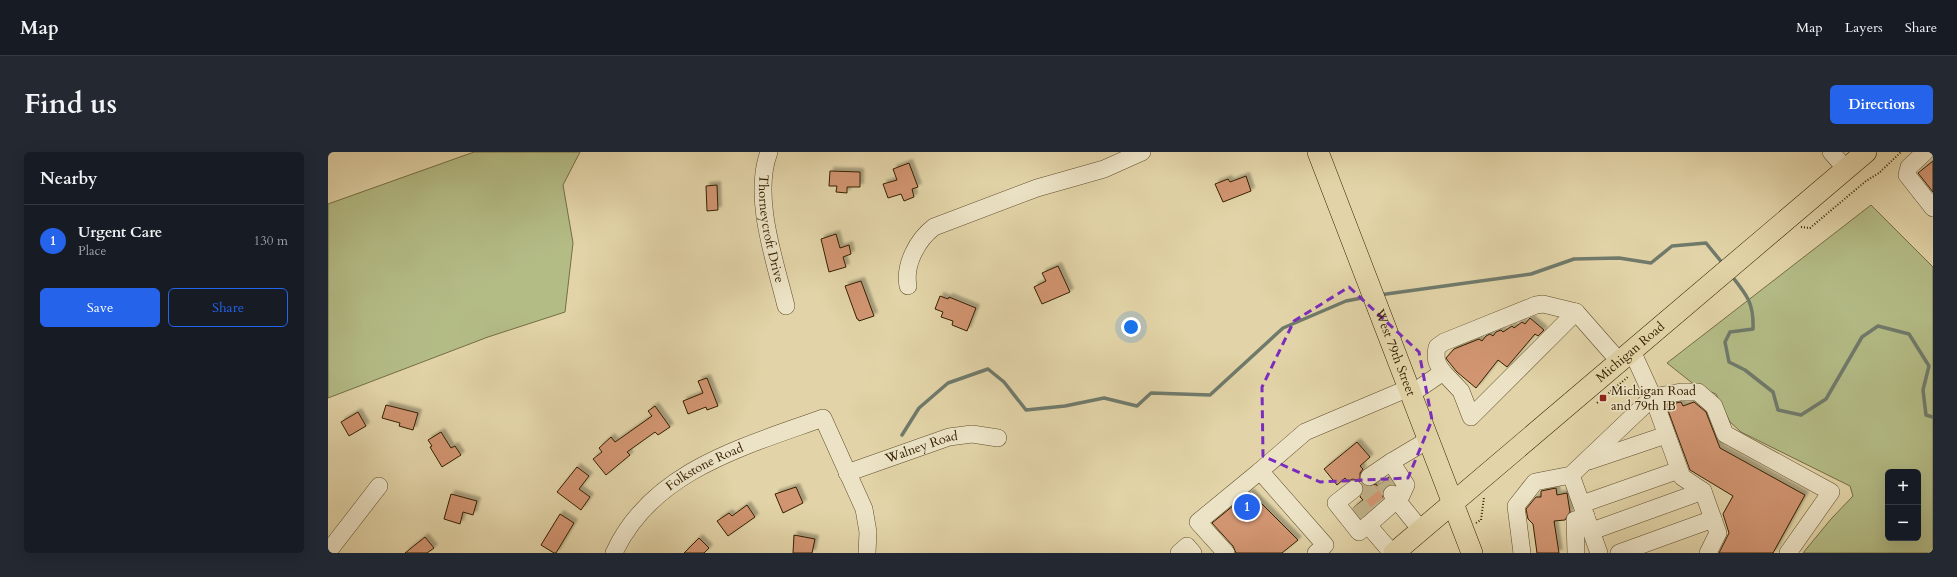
<!DOCTYPE html>
<html lang="en">
<head>
<meta charset="utf-8">
<style>
  :root { --surface:#171b24; --page:#242831; --text:#f1f3f6; --muted:#9ea1a6; --line:#363941; --accent:#2563eb }
  body { margin:0; font-family:Cardo,serif; background:var(--page); color:var(--text) }
  .controls { position:absolute; right:12px; bottom:12px; display:grid; overflow:hidden; border-radius:6px; box-shadow:0 4px 16px #0002 }
  .controls button { width:36px; height:36px; display:grid; place-items:center; padding:0; border:0; border-bottom:1px solid var(--line); background:var(--surface); color:var(--text); font:20px sans-serif }
  .you { position:absolute; left:803px; top:175px; width:14px; height:14px; margin:-10px; border:3px solid #fff; border-radius:50%; background:#1a73e8; box-shadow:0 0 0 6px #1a73e833 }
  .badge { display:grid; place-items:center; width:26px; height:26px; border-radius:50%; background:var(--accent); color:#fff; font-size:13px; font-weight:700 }
  .pin { position:absolute; translate:-50% -50%; border:2px solid #fff; box-shadow:0 1px 4px #0006 }
  .list { margin:0; padding:0; list-style:none }
  h2 { display:flex; justify-content:space-between; align-items:center; height:52px; margin:0; padding:0 16px; font-size:17px }
  h2 small { font-size:13px; font-weight:400; color:var(--muted) }
  .list li { display:grid; grid-template-columns:26px 1fr auto; gap:12px; align-items:center; box-sizing:border-box; height:72px; padding:0 16px; border-top:1px solid var(--line) }
  .list b { display:block; font-size:15px; white-space:nowrap }
  .list p { margin:0; font-size:13px; white-space:nowrap; color:var(--muted) }
  .list em { font-size:13px; font-style:normal; color:var(--muted) }
  .actions { display:flex; gap:8px; padding:12px 16px }
  .actions a { flex:1; padding:9px 0; border:1px solid var(--accent); border-radius:6px; text-align:center; font-size:14px; color:var(--accent) }
  .actions .main { background:var(--accent); color:#fff }
  .map { position:relative; flex:none; width:1605px; height:401px; overflow:hidden; border-radius:6px }
  header { display:flex; align-items:center; gap:24px; box-sizing:border-box; height:56px; padding:0 20px; background:var(--surface); border-bottom:1px solid var(--line) }
  header strong { font-size:19px }
  nav { display:flex; gap:22px; margin-inline-start:auto; font-size:14px }
  .intro { display:flex; align-items:center; justify-content:space-between; box-sizing:border-box; height:96px; padding:0 24px }
  h1 { margin:0; font-size:28px }
  .button { padding:10px 18px; border-radius:6px; background:var(--accent); color:#fff; font-size:14px; font-weight:700 }
  main { display:flex; gap:24px; padding:0 24px }
  aside { flex:1; background:var(--surface); border-radius:6px; box-shadow:0 4px 16px #0002 }
  .map>svg:first-child { display:block }
</style>
</head>
<body>
<header>
<strong>Map</strong>
<nav><a>Map</a><a>Layers</a><a>Share</a></nav>
</header>
<div class="intro"><h1>Find us</h1><a class="button">Directions</a></div>
<main>
<aside>
<h2>Nearby<small></small></h2>
<ul class="list">
<li><span class="badge">1</span><div><b>Urgent Care</b><p>Place</p></div><em>130 m</em></li>
</ul>
<div class="actions"><a class="main">Save</a><a>Share</a></div>
</aside>
<div class="map">
<svg width="1605" height="401" viewBox="0 0 1605 401">
  <defs>
    <filter id="shadow"><feDropShadow dx="3.5" dy="-3.5" stdDeviation="1" flood-color="#0004"/></filter>
  </defs>
  <rect width="100%" height="100%" fill="#e2d4a8"/>
  <filter id="stains"><feTurbulence type="fractalNoise" baseFrequency=".005" numOctaves="4"/><feColorMatrix values="0 0 0 0 .2 0 0 0 0 .09 0 0 0 0 .02 0 0 0 .5 -.17"/></filter>
  <radialGradient id="worn" r=".72"><stop offset=".6" stop-color="#630" stop-opacity="0"/><stop offset="1" stop-color="#630" stop-opacity=".3"/></radialGradient>
  <g fill="#b4bc86" stroke="#746e44" fill-rule="evenodd">
    <polygon points="146,0 252,0 235,33 245,91 237,160 160,185 0,246 0,52"/>
    <path d="M1543,53L1605,115V401H1475L1503,367L1525,344L1522,334L1413,280L1402,270L1388,242L1368,234L1339,211ZM1560,320H1590V386H1560Z"/>
  </g>
  <g fill="none" stroke-linecap="round" stroke-linejoin="round">
    <g stroke="#707a6b" stroke-width="3.5">
      <path d="M1403,123C1419,143 1426,151 1425,177L1402,180L1397,190L1401,210L1417,218L1445,240L1450,258L1473,263L1498,247L1534,185L1550,174L1581,182L1601,214L1595,238L1598,263L1605,265"/>
      <polyline points="1051,143 1203,122 1246,107 1291,106 1323,111 1344,94 1378,91 1396,113"/>
      <polyline points="574,283 591,256 620,231 660,217 676,230 698,258 737,254 776,246 809,254 823,241 882,243 955,176 1018,149 1039,145"/>
    </g>
  </g>
  <g fill="#d19571" stroke="#342001" filter="url(#shadow)">
    <polygon points="1605,9 1605,40 1590,21"/>
    <polygon points="581,11 590,35 584,37 586,45 576,49 573,42 560,46 555,32 569,28 565,17"/>
    <polygon points="502,19 532,20 532,35 519,35 519,41 508,40 509,34 501,34"/>
    <polygon points="918,24 923,39 895,50 887,32 900,27 902,30"/>
    <polygon points="389,33 390,58 379,59 378,34"/>
    <polygon points="508,82 512,96 521,93 523,102 515,105 518,115 501,120 493,87"/>
    <polygon points="730,114 742,140 714,152 706,135 718,129 714,121"/>
    <polygon points="533,129 546,164 531,169 530,167 529,167 517,134"/>
    <polygon points="612,144 620,147 621,145 648,156 639,179 624,173 625,169 613,165 615,160 607,157"/>
    <polygon points="1202,166 1216,178 1210,184 1207,182 1179,215 1170,208 1148,236 1129,220 1120,209 1118,206 1126,197 1151,187 1154,189 1158,184 1162,182 1165,184 1168,180 1173,178 1175,180 1184,174 1186,176 1194,170 1197,172"/>
    <polygon points="379,226 390,254 379,258 378,255 360,262 355,249 375,241 370,229"/>
    <polygon points="1353,250 1355,254 1366,250 1378,260 1392,296 1477,343 1445,401 1391,401 1401,381 1395,362 1405,344 1362,318 1338,253"/>
    <polygon points="58,253 90,261 85,278 71,274 72,271 54,266"/>
    <polygon points="327,254 342,275 330,283 327,280 299,300 302,303 278,323 265,307 274,300 271,296 283,285 287,290 290,288 324,264 320,259"/>
    <polygon points="30,260 38,274 21,284 13,270"/>
    <polygon points="113,280 123,296 127,294 133,303 114,315 102,295 104,294 100,288"/>
    <polygon points="1029,290 1042,305 1032,314 1035,317 1032,321 1032,330 1025,327 1020,329 1017,326 1009,333 996,317"/>
    <polygon points="249,315 261,324 251,337 262,345 253,358 229,340"/>
    <polygon points="1061,325 1066,332 1057,334 1055,339 1055,346 1033,366 1025,356 1035,348 1032,345 1035,340 1035,332 1041,335 1048,332 1050,335"/>
    <polygon points="468,335 475,351 455,361 447,342"/>
    <polygon points="1228,336 1229,343 1239,341 1242,360 1237,368 1226,369 1231,401 1209,401 1205,372 1200,367 1198,357 1208,345 1213,345 1213,339"/>
    <polygon points="922,340 970,388 954,401 908,401 905,394 884,371"/>
    <polygon points="123,342 149,349 145,363 135,360 132,372 116,367"/>
    <polygon points="419,353 427,365 400,384 389,369 401,361 404,364"/>
    <polygon points="232,362 246,371 228,401 226,401 213,393"/>
    <polygon points="466,383 487,387 484,401 465,401"/>
    <polygon points="97,385 106,396 99,401 77,401"/>
    <polygon points="371,386 381,396 376,401 356,401"/>
  </g>
  <g fill="none" stroke-linecap="round" stroke-linejoin="round">
    <g stroke="#bfb087" stroke-width="17" stroke-dasharray="17 8" stroke-linecap="butt">
      <polyline points="1055,330 1064,342"/>
      <polyline points="1033,331 1051,353"/>
      <polyline points="1030,352 1039,364"/>
    </g>
    <g stroke="#604d2b" stroke-width="18">
      <g id="minor">
        <path id="s1" d="M441,0C424,45 447,109 458,154"/>
        <polyline points="1503,0 1518,17"/>
        <polyline points="1597,0 1581,15 1579,23 1605,56"/>
        <path d="M580,134C576,113 589,88 606,75L709,36L776,17L814,0"/>
        <polyline points="1304,199 1325,245 1354,325 1375,339 1390,381 1380,401"/>
        <path d="M1115,220C1108,211 1107,206 1109,195L1116,190L1208,153L1215,152L1248,160"/>
        <polyline points="1083,242 1115,220 1133,239 1143,265 1248,160 1291,209"/>
        <polyline points="1261,309 1338,283"/>
        <path id="s2" d="M519,321L621,285L644,282L670,286"/>
        <polyline points="1243,323 1271,401"/>
        <polyline points="1041,325 1063,310"/>
        <polyline points="1026,337 1008,351 1031,380 1040,373"/>
        <polyline points="1064,342 1093,378"/>
        <polyline points="1254,352 1351,318"/>
        <polyline points="1264,379 1375,339"/>
        <polyline points="0,400 51,334"/>
        <path id="s3" d="M286,401C324,318 418,294 495,266L536,357L540,380L539,401"/>
        <polyline points="851,401 859,394 865,401"/>
        <polyline points="898,401 870,370 932,319"/>
        <polyline points="988,401 997,393 932,319 977,280 1081,236"/>
        <polyline points="1064,401 1040,373 1073,344 1078,333 1063,310 1100,288"/>
        <polyline points="1194,401 1188,354 1207,330 1243,323 1325,245 1353,240 1370,240 1386,254 1397,282 1503,340 1460,401"/>
        <polyline points="1248,401 1247,368 1258,364"/>
        <polyline points="1291,401 1385,367"/>
      </g>
    </g>
    <g stroke="#342001" stroke-width="22">
      <g id="major">
        <path id="s4" d="M990,0L1144,401"/>
        <path id="s5" d="M1066,401L1538,0"/>
      </g>
    </g>
    <g stroke="#342001" stroke-width="2" stroke-dasharray="1 2" stroke-linecap="butt">
      <polyline points="1473,75 1482,76 1538,29 1551,21 1573,0"/>
      <polyline points="1269,251 1301,224"/>
      <polyline points="1148,371 1153,368 1156,345"/>
    </g>
    <use href="#minor" stroke="#ece3c6" stroke-width="17"/>
    <use href="#major" stroke="#e2d4a8" stroke-width="21"/>
  </g>
  <path fill="none" stroke="#7b2cbf" stroke-width="3" stroke-dasharray="8 5" stroke-linejoin="round" d="M1021,135L1091,200L1104,268L1080,326L992,330L935,304L934,235L966,169Z"/>
  <rect fill="#8f2418" stroke="#ece3c6" stroke-width="1.5" x="1271" y="242" width="8" height="8" rx="2"/>
  <g text-anchor="middle" dominant-baseline="central" stroke-width="3" stroke-linejoin="round" paint-order="stroke">
    <g font-size="13" fill="#342001" stroke="#ece3c6">
      <text stroke="none"><textPath href="#s1" startOffset="78">Thorneycroft Drive</textPath></text>
      <text stroke="none"><textPath href="#s4" startOffset="215">West 79th Street</textPath></text>
      <text stroke="none"><textPath href="#s5" startOffset="310">Michigan Road</textPath></text>
      <text stroke="none"><textPath href="#s2" startOffset="79">Walney Road</textPath></text>
      <text stroke="none"><textPath href="#s3" startOffset="128">Folkstone Road</textPath></text>
    </g>
    <g font-size="13" fill="#342001" stroke="#ece3c6" text-anchor="start">
      <text x="1283" y="239">Michigan Road<tspan x="1283" dy="15">and 79th IB</tspan></text>
    </g>
  </g>
  <rect width="100%" height="100%" filter="url(#stains)"/>
  <rect width="100%" height="100%" fill="url(#worn)"/>
</svg>
<div class="controls">
<button>+</button>
<button>−</button>
</div>
<div class="you"></div>
<div class="pin badge" style="left:919px;top:355px">1</div>
</div>
</main>
</body>
</html>
